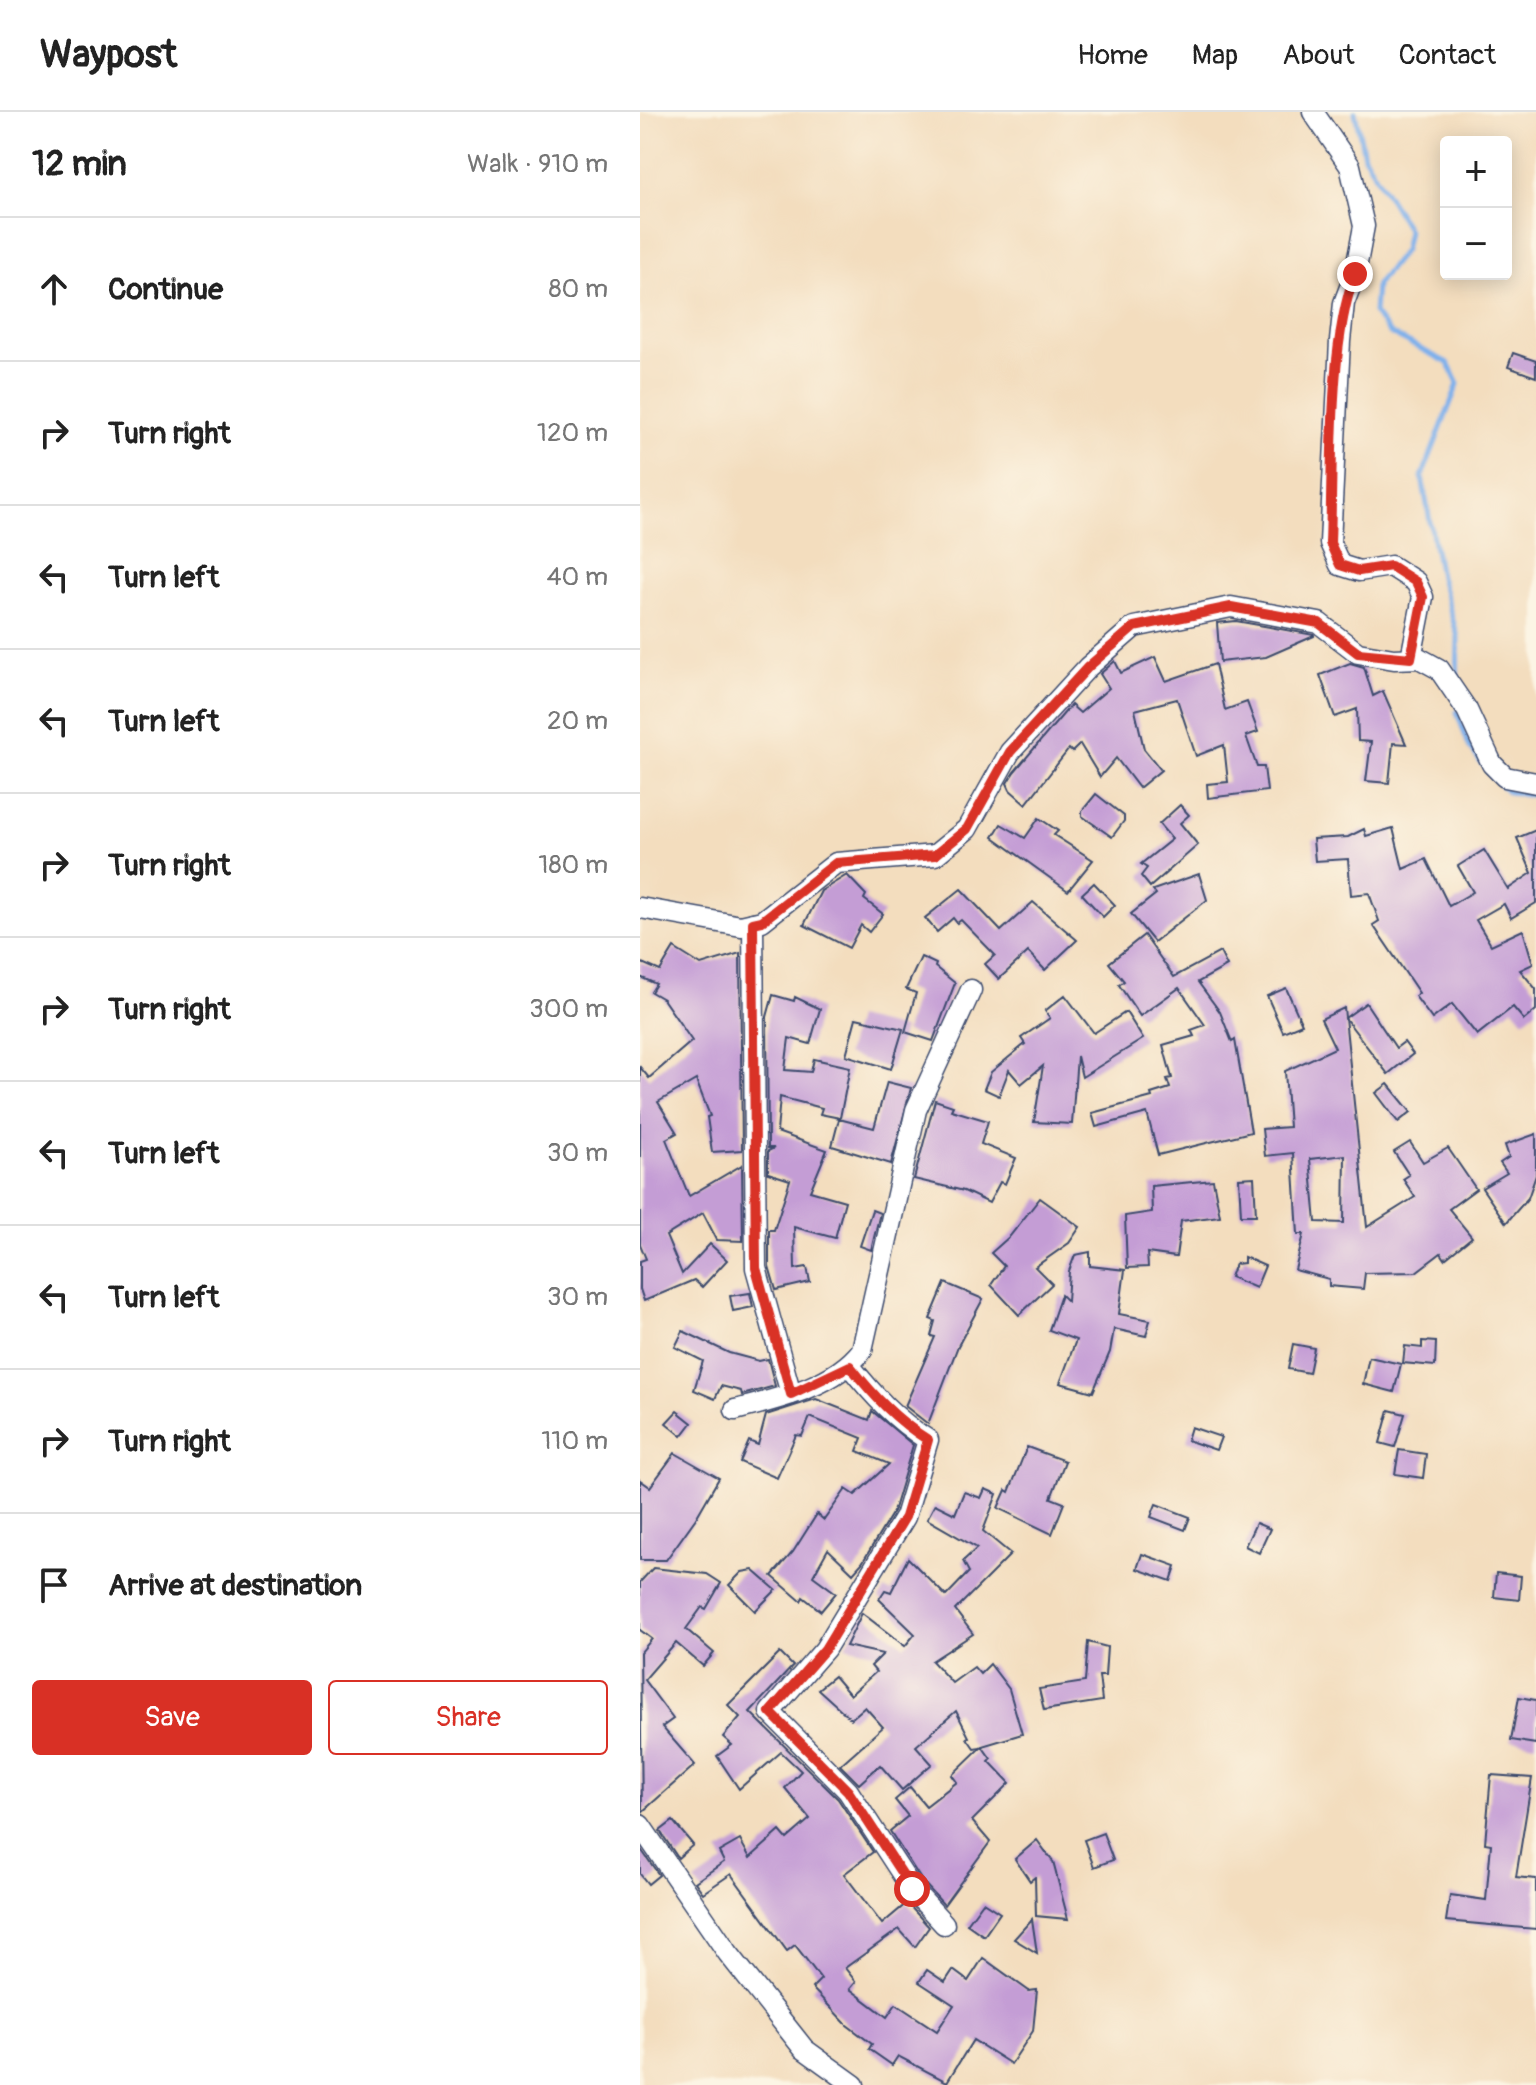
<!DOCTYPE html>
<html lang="en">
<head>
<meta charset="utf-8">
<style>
  :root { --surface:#fff; --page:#f6f6f6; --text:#222; --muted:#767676; --line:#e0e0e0; --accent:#d93025 }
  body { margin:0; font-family:Pangolin,sans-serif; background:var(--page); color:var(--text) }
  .controls { position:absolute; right:24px; top:24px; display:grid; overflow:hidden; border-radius:8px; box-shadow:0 4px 20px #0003 }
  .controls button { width:72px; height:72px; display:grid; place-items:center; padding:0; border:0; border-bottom:2px solid var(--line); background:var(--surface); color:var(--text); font:40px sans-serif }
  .stop { position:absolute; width:24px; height:24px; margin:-18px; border:6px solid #d93025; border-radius:50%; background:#fff }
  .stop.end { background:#d93025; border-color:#fff; box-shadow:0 2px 8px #0008 }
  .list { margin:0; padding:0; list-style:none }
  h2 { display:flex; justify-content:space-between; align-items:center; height:104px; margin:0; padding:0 32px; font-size:34px }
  h2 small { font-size:26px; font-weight:400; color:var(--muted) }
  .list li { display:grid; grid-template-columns:52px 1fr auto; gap:24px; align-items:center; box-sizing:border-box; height:144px; padding:0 32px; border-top:2px solid var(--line) }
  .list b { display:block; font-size:30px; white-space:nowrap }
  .list em { font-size:26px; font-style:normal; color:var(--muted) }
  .actions { display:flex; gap:16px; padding:24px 32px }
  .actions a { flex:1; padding:18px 0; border:2px solid var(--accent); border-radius:8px; text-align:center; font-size:28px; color:var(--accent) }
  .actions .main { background:var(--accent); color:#fff }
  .icon { flex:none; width:44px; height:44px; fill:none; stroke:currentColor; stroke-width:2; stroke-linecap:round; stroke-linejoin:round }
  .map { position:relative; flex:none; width:896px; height:1973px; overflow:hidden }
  header { display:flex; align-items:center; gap:48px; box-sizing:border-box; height:112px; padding:0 40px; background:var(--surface); border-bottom:2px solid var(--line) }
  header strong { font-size:38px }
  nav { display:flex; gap:44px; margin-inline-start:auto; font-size:28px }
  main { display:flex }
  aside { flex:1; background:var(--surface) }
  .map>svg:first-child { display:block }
</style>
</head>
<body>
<header>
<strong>Waypost</strong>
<nav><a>Home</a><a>Map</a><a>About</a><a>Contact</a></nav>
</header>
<main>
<aside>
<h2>12 min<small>Walk · 910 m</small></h2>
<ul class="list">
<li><svg class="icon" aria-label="ahead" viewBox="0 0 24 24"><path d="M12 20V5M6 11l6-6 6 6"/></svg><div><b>Continue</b></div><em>80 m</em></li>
<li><svg class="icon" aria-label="right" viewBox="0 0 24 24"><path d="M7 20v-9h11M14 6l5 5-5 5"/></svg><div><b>Turn right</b></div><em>120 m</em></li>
<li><svg class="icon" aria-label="left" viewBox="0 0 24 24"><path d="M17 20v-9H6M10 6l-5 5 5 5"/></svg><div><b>Turn left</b></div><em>40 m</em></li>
<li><svg class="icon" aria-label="left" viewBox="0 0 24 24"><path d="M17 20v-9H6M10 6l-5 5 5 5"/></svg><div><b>Turn left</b></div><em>20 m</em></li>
<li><svg class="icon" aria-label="right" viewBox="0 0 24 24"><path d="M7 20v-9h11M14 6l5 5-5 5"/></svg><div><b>Turn right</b></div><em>180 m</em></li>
<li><svg class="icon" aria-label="right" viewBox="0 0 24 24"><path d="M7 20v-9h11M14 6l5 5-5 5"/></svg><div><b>Turn right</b></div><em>300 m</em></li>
<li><svg class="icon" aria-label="left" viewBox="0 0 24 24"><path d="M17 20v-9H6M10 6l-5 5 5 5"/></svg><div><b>Turn left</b></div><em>30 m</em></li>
<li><svg class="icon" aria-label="left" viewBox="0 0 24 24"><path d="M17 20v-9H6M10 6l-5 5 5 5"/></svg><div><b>Turn left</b></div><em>30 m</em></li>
<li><svg class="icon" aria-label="right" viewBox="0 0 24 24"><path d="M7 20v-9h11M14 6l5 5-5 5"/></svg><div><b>Turn right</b></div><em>110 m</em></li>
<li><svg class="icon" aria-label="arrive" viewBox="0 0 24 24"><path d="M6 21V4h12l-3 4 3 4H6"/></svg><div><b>Arrive at destination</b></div></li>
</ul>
<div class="actions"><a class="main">Save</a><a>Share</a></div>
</aside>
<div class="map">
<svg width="896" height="1973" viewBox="0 0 896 1973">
  <rect width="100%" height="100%" fill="#fcf5e5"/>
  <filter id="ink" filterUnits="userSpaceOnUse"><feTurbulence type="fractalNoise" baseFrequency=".0125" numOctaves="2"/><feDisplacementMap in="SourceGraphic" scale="16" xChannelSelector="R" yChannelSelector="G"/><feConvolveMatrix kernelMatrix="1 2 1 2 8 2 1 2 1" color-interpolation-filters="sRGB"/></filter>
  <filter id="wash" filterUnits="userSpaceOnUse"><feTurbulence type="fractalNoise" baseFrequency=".006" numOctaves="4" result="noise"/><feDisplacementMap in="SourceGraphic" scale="32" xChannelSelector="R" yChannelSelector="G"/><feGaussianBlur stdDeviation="1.8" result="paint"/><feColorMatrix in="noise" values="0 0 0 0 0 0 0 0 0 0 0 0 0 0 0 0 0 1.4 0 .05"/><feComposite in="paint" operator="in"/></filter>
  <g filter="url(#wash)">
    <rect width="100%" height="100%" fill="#f3ddbe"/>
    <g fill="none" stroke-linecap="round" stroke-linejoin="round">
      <g stroke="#7eb0eb" stroke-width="5">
        <polyline points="715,0 724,44 768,118 764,138 736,173 734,201 749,221 808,251 818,272 782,365 800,465 818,525 817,574"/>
        <polyline points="817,600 829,634 842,652"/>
        <polyline points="859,671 868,680 896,683"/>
      </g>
    </g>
    <g id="blocks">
      <g fill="#c49dd5" fill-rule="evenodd">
        <polygon points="873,241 896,249 896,265 868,255"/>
        <polygon points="596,509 674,523 674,524 626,545 580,550 577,511"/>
        <polygon points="515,545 526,569 575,552 585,598 607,590 618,620 606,624 617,655 624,655 627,679 568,686 567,672 588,670 584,633 556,644 537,587 495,598 504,637 521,658 499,676 476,646 460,665 440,632 432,640 429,637 386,692 370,678 367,671 374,660 431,593 440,601 469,576 460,562 475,549 481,561"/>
        <polygon points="710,551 724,555 733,584 743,579 766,632 753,631 749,671 726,669 731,630 718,629 717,597 695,605 680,563"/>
        <polygon points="456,682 484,704 484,709 472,725 442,704 442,699"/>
        <polygon points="540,693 549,703 540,711 558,733 510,775 501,764 507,756 501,752 532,727 519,712"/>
        <polygon points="399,706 418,719 414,723 453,748 428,779 353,725 361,712 385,726"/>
        <polygon points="753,716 763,757 786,747 809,794 833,780 818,754 844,738 868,777 892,761 877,726 896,718 896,791 871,806 864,792 836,808 851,833 883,818 893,852 880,858 896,877 896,898 884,908 873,895 837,923 812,892 792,907 775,884 779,881 733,813 739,809 729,781 711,783 708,747 675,749 673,727 708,725 724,717 726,724"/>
        <polygon points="559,762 567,788 514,830 491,802 516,782 513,778"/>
        <polygon points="207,763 226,783 224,787 243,802 229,820 221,813 209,836 164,813 181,779"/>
        <polygon points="454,771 475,793 463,805 442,782"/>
        <polygon points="321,777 361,819 393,790 437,828 405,858 388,840 359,867 345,852 355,843 321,808 317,811 313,806 297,820 285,806"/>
        <polygon points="504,823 534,865 580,840 587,854 558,870 580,900 592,930 595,928 611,1020 518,1043 507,1001 456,1015 452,1001 512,985 511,982 530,976 527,967 532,966 523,933 554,924 551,918 565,913 539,876 500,904 479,873 484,869 469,851"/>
        <polygon points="34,836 61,853 100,841 102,1038 72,1040 67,1005 70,1004 56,968 18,990 37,1021 26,1027 49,1084 102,1053 103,1129 77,1128 63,1101 26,1124 42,1162 70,1132 87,1148 62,1175 54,1168 4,1189 0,1177 0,1149 6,1147 0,1132 0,955 9,966 52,929 23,887 11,880 16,872 0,865 0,850 20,859"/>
        <polygon points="281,845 296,852 295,855 315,871 293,929 265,920 276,881 266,877"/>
        <polygon points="646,876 662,912 643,920 627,884"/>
        <polygon points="133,883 154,889 155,885 180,897 170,932 149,926 145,958 171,960 174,947 210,955 200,1006 180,1002 182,996 140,985 137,1020 187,1038 170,1079 205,1089 195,1126 154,1115 155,1157 167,1155 170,1170 136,1178 129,1154 129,1118 134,1118 150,1068 128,1061 128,1039 134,1036 128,1036 127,905"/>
        <polygon points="425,883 454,921 486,900 503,927 442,965 437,944 432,1012 394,1010 403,954 381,972 369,958 359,984 344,977 351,960 385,932 381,926 410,906 405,899"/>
        <polygon points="726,891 756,936 764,930 773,942 748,962 705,906"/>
        <path d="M704,896L727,1115L775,1085L763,1067L769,1063L754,1040L770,1030L783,1050L808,1036L836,1077L809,1097L832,1125L805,1147L801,1141L776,1160L725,1161L723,1177L689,1174V1167L655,1158L664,1122H658L653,1041L625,1044L622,1017L649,1015L645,959L695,936L681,907ZM705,1043L704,1111L676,1110L670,1047Z"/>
        <polygon points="216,906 263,917 251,957 206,943"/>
        <polygon points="247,970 271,976 251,1052 192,1034 199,1007 234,1016"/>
        <polygon points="748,972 771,1000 758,1010 736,981"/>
        <polygon points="295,988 313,994 311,998 348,1009 341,1032 376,1046 365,1072 360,1070 349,1091 324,1079 274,1067"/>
        <polygon points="896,1022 896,1063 888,1086 866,1111 842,1076 867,1061 860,1051 869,1045 865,1033"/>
        <polygon points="614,1065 616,1103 601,1103 599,1066"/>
        <polygon points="573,1068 580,1104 541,1109 536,1145 507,1141 508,1155 487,1156 485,1104 512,1100 511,1074"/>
        <polygon points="400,1086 440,1115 429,1131 395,1155 412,1172 379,1203 351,1173 364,1154 351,1141 370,1124"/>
        <polygon points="232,1098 240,1101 231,1138 220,1134"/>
        <polygon points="450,1140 450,1154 485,1158 479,1202 510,1208 506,1224 474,1217 470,1240 453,1280 420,1271 436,1228 409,1218 421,1183 427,1189 429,1159 435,1143"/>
        <polygon points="604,1145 625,1154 616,1176 590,1165 595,1152 604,1151"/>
        <polygon points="305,1171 343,1187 318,1234 288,1312 265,1294 295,1225 291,1224 295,1209 290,1207"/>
        <polygon points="110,1181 113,1195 93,1199 90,1184"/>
        <polygon points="43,1219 89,1241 119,1249 128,1247 135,1274 102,1283 101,1279 81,1274 75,1287 54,1278 63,1249 35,1235"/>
        <polygon points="782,1229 796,1230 795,1254 763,1251 765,1234 782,1236"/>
        <polygon points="653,1232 674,1236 669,1261 648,1257"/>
        <polygon points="729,1245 761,1252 754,1280 723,1272"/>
        <polygon points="176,1287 229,1308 232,1299 273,1333 253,1400 222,1451 213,1461 188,1437 173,1464 196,1481 181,1499 163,1485 161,1489 132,1464 153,1440 177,1402 184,1408 206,1377 215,1383 249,1352 217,1339 222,1326 170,1305 162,1324 156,1323 137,1366 100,1350 109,1329 118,1333 126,1303"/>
        <polygon points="749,1298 765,1302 755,1335 740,1331"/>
        <polygon points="37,1299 52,1311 42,1324 26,1311"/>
        <polygon points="551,1315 581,1325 576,1338 547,1328"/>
        <polygon points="387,1335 425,1349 411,1386 424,1391 412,1422 358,1396 366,1378 369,1380"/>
        <polygon points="759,1338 786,1342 783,1366 755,1362"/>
        <polygon points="35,1341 79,1366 56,1406 26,1448 0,1448 0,1368 10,1375"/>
        <polygon points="345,1377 357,1382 343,1419 371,1442 315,1498 333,1522 292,1549 312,1571 334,1555 340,1562 350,1552 369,1577 382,1622 342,1634 351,1647 349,1649 370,1671 332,1709 350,1730 304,1793 282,1769 250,1719 268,1704 255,1688 270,1675 286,1694 317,1670 312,1663 341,1635 334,1636 327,1626 329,1625 316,1599 276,1634 292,1652 262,1678 240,1653 219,1672 200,1653 243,1615 225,1595 211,1607 178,1577 194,1564 210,1583 236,1560 231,1554 243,1542 206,1534 222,1501 265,1534 275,1522 239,1487 245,1478 251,1480 268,1446 306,1484 329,1460 323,1449 337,1436 287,1407 295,1392 315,1402 324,1380 341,1386"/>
        <polygon points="516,1392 550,1405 545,1418 511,1405"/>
        <polygon points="616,1411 630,1417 619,1441 605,1434"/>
        <polygon points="502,1442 536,1454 531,1469 497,1457"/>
        <polygon points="13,1456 67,1462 81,1471 66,1497 62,1495 46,1517 74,1541 63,1554 36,1531 4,1568 33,1607 22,1615 55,1653 2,1700 0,1541 12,1527 0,1518 0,1470"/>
        <polygon points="113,1458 136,1478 115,1499 89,1473 102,1460"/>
        <polygon points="856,1461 881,1464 879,1488 854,1485"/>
        <polygon points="448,1530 467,1535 465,1564 459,1564 462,1589 404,1598 399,1577 445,1570"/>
        <polygon points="140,1541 153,1554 110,1600 198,1687 233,1740 204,1762 242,1812 267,1791 289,1815 275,1835 259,1817 205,1856 216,1870 210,1877 247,1905 256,1892 297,1919 314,1893 279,1870 287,1858 305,1870 313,1858 328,1869 343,1846 389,1879 397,1878 393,1919 371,1952 333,1928 307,1970 258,1944 252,1953 229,1937 232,1932 207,1913 172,1876 181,1867 155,1833 147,1839 91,1762 63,1781 55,1770 84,1750 79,1740 100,1728 110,1746 140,1719 147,1727 170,1707 145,1676 161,1659 141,1640 99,1677 77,1644 92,1633 83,1625 100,1605 88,1593"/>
        <polygon points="879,1585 896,1588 896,1632 871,1628"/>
        <polygon points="851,1663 892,1666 876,1765 896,1767 896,1817 806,1809 810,1783 846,1788 851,1732 845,1731"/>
        <polygon points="33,1709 53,1733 38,1746 20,1719"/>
        <polygon points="463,1721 473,1748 454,1755 444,1728"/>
        <polygon points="397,1728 413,1750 428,1807 396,1804 395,1765 390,1769 375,1747"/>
        <polygon points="0,1736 19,1763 8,1772 0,1762"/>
        <polygon points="343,1790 360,1801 344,1824 327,1812"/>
        <polygon points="392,1807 397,1841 374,1827"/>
      </g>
    </g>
  </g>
  <g filter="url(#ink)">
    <use href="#blocks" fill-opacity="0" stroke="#3b496c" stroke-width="2"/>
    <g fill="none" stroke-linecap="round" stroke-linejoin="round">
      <g stroke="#3b496c" stroke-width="23">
        <g id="minor">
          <polyline points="673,0 710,54 724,114 715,162 704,191 700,229 690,431 700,453 719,459 751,454 776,470 783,485 771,546"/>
          <polyline points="0,796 101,814 122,809 196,751 295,743 327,717 370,640 448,555 494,515 591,495 679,511 718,541 754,547 779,546 799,557 827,598 852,652 865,665 896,671"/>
          <polyline points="113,811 116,1156 151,1282"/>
          <path d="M210,1254C233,1283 256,1308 288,1328L265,1405L185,1537L130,1600L208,1679L272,1777L304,1812"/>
          <path d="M95,1298C138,1287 195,1274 222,1238L276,998L331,878"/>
          <polyline points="0,1713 88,1841 164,1937 214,1973"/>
        </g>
      </g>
      <use href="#minor" stroke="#fff" stroke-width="20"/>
    </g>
  </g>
  <g fill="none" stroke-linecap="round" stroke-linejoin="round" filter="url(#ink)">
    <path stroke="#d93025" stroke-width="10" d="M272,1777L208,1679L130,1600L185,1537L265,1405L288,1328C256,1308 233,1283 210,1254L151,1282L116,1156L113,811L122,809L196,751L295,743L327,717L370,640L448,555L494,515L591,495L679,511L718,541L771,546L783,485L776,470L751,454L719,459L700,453L690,431C693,352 688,234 715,162"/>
  </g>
</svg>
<div class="controls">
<button>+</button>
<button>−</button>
</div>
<div class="stop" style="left:272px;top:1777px"></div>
<div class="stop end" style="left:715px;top:162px"></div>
</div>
</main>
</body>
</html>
